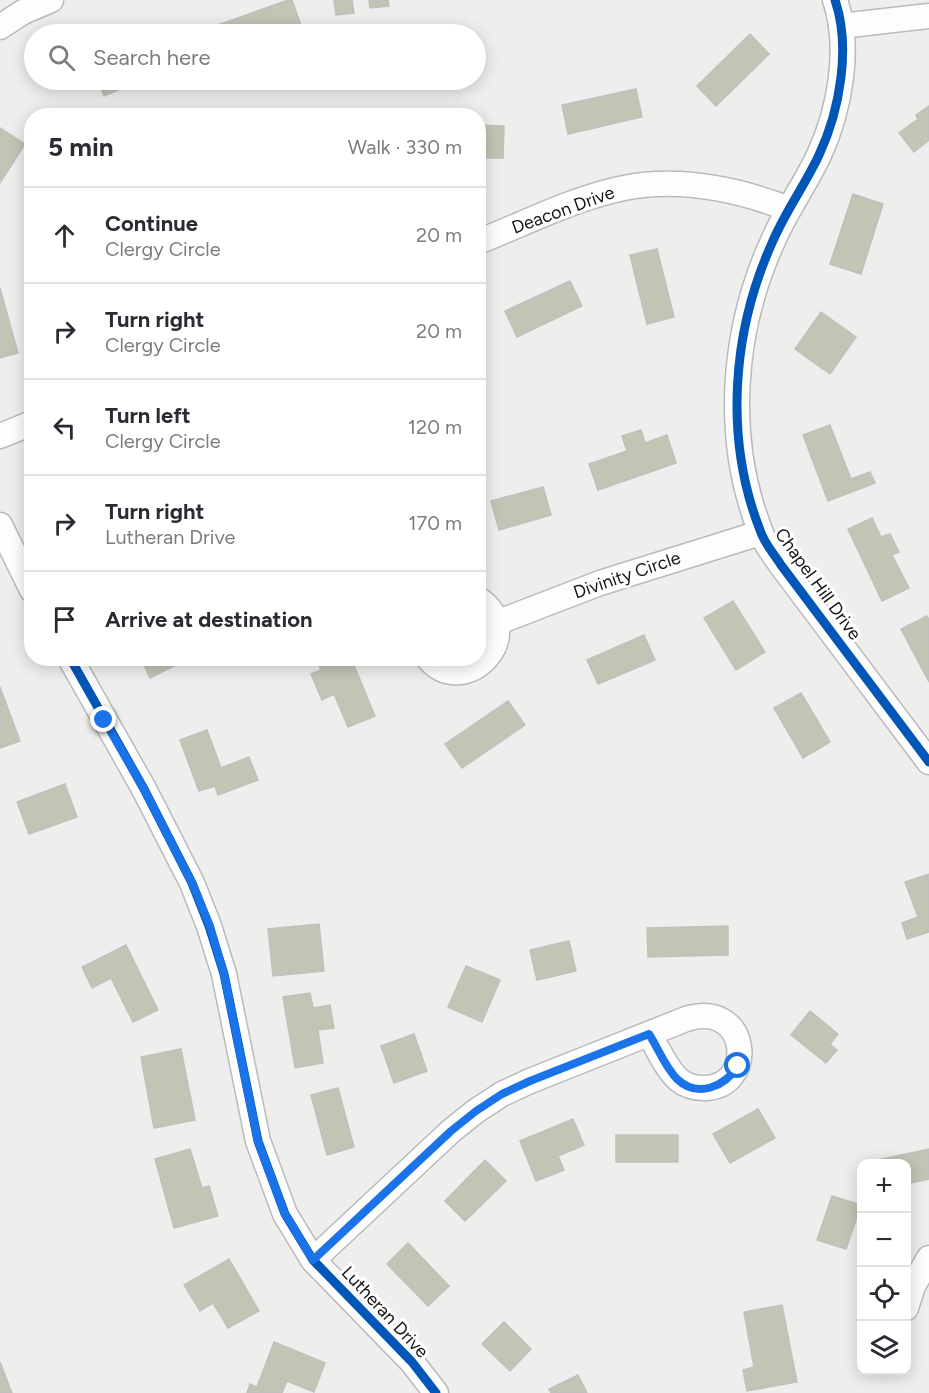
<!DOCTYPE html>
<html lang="en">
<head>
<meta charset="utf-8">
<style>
  :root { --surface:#fff; --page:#f7f7f7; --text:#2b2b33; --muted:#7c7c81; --line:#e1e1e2 }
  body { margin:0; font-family:Figtree,sans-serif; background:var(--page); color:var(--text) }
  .controls { position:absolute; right:18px; bottom:18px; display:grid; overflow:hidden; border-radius:12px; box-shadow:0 3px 15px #0003 }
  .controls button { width:54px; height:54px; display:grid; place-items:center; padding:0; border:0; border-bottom:2px solid var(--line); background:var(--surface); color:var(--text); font:30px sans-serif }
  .stop { position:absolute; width:18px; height:18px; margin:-14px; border:4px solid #1a73e8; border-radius:50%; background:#fff }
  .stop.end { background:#1a73e8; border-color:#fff; box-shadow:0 2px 6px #0008 }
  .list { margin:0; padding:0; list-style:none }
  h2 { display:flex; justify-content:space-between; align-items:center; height:78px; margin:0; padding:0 24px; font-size:26px }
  h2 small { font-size:20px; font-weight:400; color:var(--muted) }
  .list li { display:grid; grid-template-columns:39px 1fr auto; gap:18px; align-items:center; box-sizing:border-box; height:96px; padding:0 24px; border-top:2px solid var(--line) }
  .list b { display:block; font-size:22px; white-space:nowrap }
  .list p { margin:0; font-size:20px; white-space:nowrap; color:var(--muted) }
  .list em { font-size:20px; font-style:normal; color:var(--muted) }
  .icon { flex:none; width:33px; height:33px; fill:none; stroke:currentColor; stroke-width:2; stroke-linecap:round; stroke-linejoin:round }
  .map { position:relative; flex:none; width:929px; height:1393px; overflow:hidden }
  .search { position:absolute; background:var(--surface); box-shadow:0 3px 15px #0003; left:24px; top:24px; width:462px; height:66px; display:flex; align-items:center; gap:15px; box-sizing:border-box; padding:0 21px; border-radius:33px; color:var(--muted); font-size:22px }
  .panel { position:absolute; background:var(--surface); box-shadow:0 3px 15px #0003; left:24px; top:108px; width:462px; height:558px; border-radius:24px }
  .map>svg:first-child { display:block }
</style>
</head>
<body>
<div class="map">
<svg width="929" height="1393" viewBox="0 0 929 1393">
  <rect width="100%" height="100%" fill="#eeefed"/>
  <g fill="#c2c4b4" stroke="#c0c1bf" stroke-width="1.5">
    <polygon points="288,0 292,0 304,34 289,34 288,31 279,34 221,34 218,25"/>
    <polygon points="334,0 352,0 354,13 336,15"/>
    <polygon points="369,0 388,0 389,6 370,8"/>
    <polygon points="750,34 769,54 716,106 697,86"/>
    <polygon points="97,80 141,80 104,96"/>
    <polygon points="636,89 642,117 568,134 562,105"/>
    <polygon points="929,106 929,140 914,152 899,133 918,119 916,115"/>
    <polygon points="478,125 504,126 503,158 478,158"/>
    <polygon points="0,128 25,144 0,183"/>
    <polygon points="853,194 883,204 861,274 830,264"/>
    <polygon points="657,249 674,317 647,324 630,255"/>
    <polygon points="570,281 582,306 517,337 505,311"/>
    <polygon points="0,288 18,353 0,358"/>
    <polygon points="821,312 856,337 830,374 795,349"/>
    <polygon points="830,425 851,479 870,472 875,483 828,501 803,435"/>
    <polygon points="641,430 645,443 667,435 676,463 598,490 589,464 627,451 622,436"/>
    <polygon points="543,487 551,515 499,530 491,501"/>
    <polygon points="872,518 881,537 890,534 899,552 892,555 909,588 882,601 848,529"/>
    <polygon points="733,601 765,652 736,670 704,618"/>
    <polygon points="927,616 929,620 929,682 901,629"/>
    <polygon points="644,635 655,660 598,684 587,660"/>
    <polygon points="141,658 175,658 178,664 150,678"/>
    <polygon points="316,658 351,658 375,716 348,727 334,694 322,700 311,674 321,670"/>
    <polygon points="0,687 20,741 0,748"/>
    <polygon points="801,693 830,742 803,758 774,708"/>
    <polygon points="508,701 525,725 462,768 445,744"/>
    <polygon points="207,730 221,768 249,757 258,780 218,795 215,786 199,791 180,740"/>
    <polygon points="65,784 77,817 29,834 17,802"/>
    <polygon points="929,874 929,932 907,939 902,923 918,917 905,882"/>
    <polygon points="319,924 324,971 273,976 268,929"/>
    <polygon points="728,926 728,955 648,957 647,928"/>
    <polygon points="569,941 576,971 537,980 530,950"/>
    <polygon points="126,945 158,1010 133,1022 111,978 92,988 82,967"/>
    <polygon points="466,966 500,980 482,1022 448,1007"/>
    <polygon points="310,993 313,1008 330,1005 334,1028 318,1030 323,1063 295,1068 283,997"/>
    <polygon points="810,1011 838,1034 830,1044 837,1050 826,1063 791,1035"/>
    <polygon points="414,1034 427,1071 394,1083 381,1046"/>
    <polygon points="181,1049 195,1120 154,1128 141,1057"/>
    <polygon points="338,1088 354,1147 327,1155 311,1095"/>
    <polygon points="758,1109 775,1138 730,1163 713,1134"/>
    <polygon points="573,1119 584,1145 558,1156 564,1170 536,1181 520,1141"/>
    <rect x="616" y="1135" width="62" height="27"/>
    <polygon points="190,1149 202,1188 209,1186 218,1216 174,1228 155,1159"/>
    <polygon points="929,1149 929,1179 906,1184 906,1164 878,1164 877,1160"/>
    <polygon points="485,1160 506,1181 465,1221 445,1201"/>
    <polygon points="832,1196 861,1205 846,1249 817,1240"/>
    <polygon points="408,1243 449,1286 428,1306 387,1264"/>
    <polygon points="229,1259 259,1311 228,1328 213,1303 200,1311 184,1285"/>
    <polygon points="782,1305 797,1382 747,1391 743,1370 754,1367 744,1312"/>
    <polygon points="504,1322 531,1349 510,1371 482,1344"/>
    <polygon points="274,1342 325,1363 314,1392 287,1381 282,1393 247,1393 250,1384 257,1387"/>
    <polygon points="0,1362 12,1393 0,1393"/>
    <polygon points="578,1375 587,1393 551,1393 549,1389"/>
  </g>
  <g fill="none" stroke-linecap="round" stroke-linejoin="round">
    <g stroke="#babab9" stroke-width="27">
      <g id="street">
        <path d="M835,0C851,47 840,110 819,155C805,185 785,212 772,243C732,332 724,438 760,530C764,543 774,554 781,565L929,762"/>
        <polyline points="841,26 929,16"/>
        <polyline points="0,27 23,12 51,0"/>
        <path d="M478,242C526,223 574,198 624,188C680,177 737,189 789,209"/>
        <polyline points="0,436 32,423"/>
        <polyline points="0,525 32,590"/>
        <polyline points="496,623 600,583 760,533"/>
        <polyline points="70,658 144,789 192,883 209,926 224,974 258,1141 285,1214 313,1260 412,1362 436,1393"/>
        <path d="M428,658C464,702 530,634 478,599"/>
        <path d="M313,1260L451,1131L476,1111L502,1094L530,1081L686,1019C750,999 757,1088 704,1088C695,1088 686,1086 679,1080C666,1069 658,1048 649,1034"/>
        <polyline points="906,1308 913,1286 929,1258"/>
      </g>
    </g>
    <use href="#street" stroke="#fcfdfc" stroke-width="24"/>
    <g stroke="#fff" stroke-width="13">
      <g id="cycleway">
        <path d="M835,0C851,47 840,110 819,155C805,185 785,212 772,243C732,332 724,438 760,530C764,543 774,554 781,565L929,762"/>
        <polyline points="70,658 144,789 192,883 209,926 224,974 258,1141 285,1214 313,1260 412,1362 436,1393"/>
      </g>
    </g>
    <use href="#cycleway" stroke="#0057b8" stroke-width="9"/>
  </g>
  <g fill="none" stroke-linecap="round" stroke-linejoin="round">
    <path stroke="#1a73e8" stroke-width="8" d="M104,720L144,789L192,883L210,926L224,974L258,1142L285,1214L313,1260L451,1131L476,1111L502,1094L530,1081L649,1034C658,1048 665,1067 677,1079C698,1099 725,1086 738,1066"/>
  </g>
  <g text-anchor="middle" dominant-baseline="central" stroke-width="6" stroke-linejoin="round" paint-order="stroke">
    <g font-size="18" fill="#151514" stroke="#fff">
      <text transform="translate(563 210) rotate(-20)">Deacon Drive</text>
      <text transform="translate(627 575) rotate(-19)">Divinity Circle</text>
      <text transform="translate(818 584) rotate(54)">Chapel Hill Drive</text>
      <text transform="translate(385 1312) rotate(47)">Lutheran Drive</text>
    </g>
  </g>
</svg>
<div class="controls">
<button>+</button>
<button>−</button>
<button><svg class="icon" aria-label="locate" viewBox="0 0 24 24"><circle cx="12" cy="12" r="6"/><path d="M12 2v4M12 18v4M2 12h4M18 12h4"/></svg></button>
<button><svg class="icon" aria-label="layers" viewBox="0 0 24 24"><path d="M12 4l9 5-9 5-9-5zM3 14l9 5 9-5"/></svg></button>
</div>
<div class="stop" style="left:738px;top:1066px"></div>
<div class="stop end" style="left:104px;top:720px"></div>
<div class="search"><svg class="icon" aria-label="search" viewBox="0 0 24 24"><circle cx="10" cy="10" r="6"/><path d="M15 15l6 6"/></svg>Search here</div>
<section class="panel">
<h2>5 min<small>Walk · 330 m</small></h2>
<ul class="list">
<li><svg class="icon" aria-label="ahead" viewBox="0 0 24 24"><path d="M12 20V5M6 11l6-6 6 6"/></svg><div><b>Continue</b><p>Clergy Circle</p></div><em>20 m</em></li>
<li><svg class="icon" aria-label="right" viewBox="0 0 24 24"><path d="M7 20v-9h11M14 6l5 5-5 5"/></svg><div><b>Turn right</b><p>Clergy Circle</p></div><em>20 m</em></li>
<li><svg class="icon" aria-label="left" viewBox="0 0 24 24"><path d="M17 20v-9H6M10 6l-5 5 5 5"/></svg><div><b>Turn left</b><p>Clergy Circle</p></div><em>120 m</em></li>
<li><svg class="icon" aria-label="right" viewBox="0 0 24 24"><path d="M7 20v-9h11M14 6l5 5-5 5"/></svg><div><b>Turn right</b><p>Lutheran Drive</p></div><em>170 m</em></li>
<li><svg class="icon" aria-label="arrive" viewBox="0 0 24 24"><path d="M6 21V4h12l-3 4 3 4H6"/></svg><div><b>Arrive at destination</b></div></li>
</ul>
</section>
</div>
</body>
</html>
